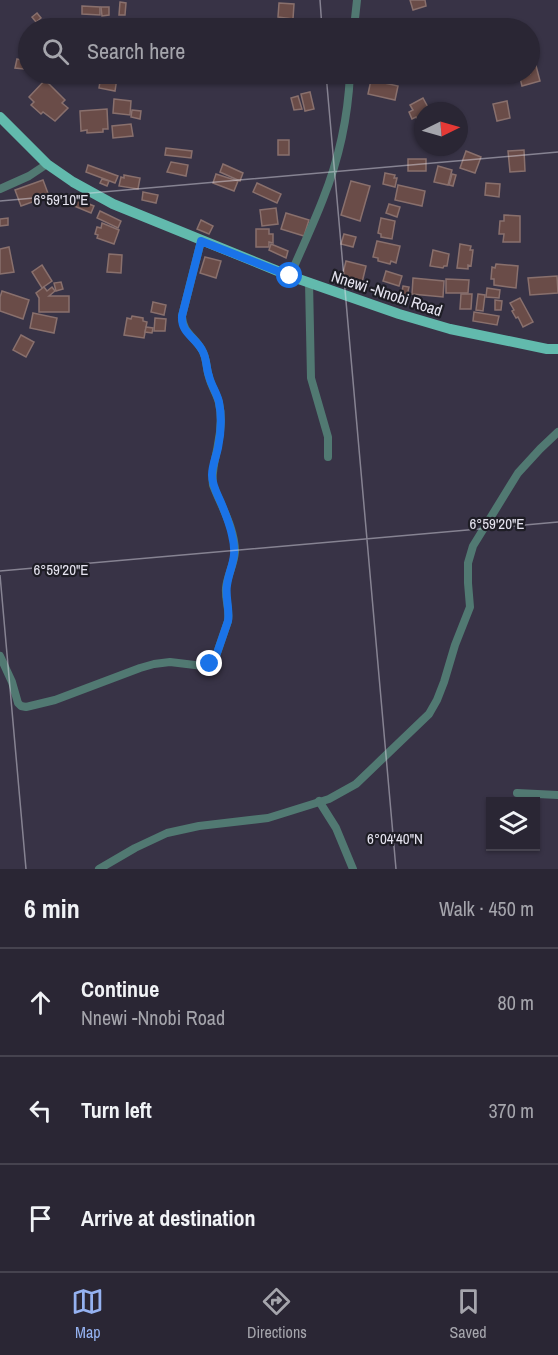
<!DOCTYPE html>
<html lang="en">
<head>
<meta charset="utf-8">
<style>
  :root { --surface:#2a2634; --page:#363240; --text:#f1f3f6; --muted:#a5a5ac; --line:#46434f; --accent:#95b2f1 }
  body { margin:0; font-family:"Archivo Narrow",sans-serif; background:var(--page); color:var(--text) }
  .controls { position:absolute; right:18px; bottom:18px; display:grid; overflow:hidden; border-radius:0px; box-shadow:0 2px 4px #0004 }
  .controls button { width:54px; height:54px; display:grid; place-items:center; padding:0; border:0; border-bottom:2px solid var(--line); background:var(--surface); color:var(--text); font:30px sans-serif }
  .compass { position:absolute; left:414px; top:102px; width:54px; height:54px; border-radius:50%; background:var(--surface); box-shadow:0 2px 4px #0004; rotate:85deg }
  .stop { position:absolute; width:18px; height:18px; margin:-14px; border:4px solid #1a73e8; border-radius:50%; background:#fff }
  .stop.end { background:#1a73e8; border-color:#fff; box-shadow:0 2px 6px #0008 }
  .list { margin:0; padding:0; list-style:none }
  h2 { display:flex; justify-content:space-between; align-items:center; height:78px; margin:0; padding:0 24px; font-size:26px }
  h2 small { font-size:20px; font-weight:400; color:var(--muted) }
  .list li { display:grid; grid-template-columns:39px 1fr auto; gap:18px; align-items:center; box-sizing:border-box; height:108px; padding:0 24px; border-top:2px solid var(--line) }
  .list b { display:block; font-size:22px; white-space:nowrap }
  .list p { margin:0; font-size:20px; white-space:nowrap; color:var(--muted) }
  .list em { font-size:20px; font-style:normal; color:var(--muted) }
  .icon { flex:none; width:33px; height:33px; fill:none; stroke:currentColor; stroke-width:2; stroke-linecap:round; stroke-linejoin:round }
  .map { position:relative; flex:none; width:558px; height:869px; overflow:hidden }
  .search { position:absolute; background:var(--surface); box-shadow:0 2px 4px #0004; left:18px; right:18px; top:18px; height:66px; display:flex; align-items:center; gap:15px; box-sizing:border-box; padding:0 21px; border-radius:33px; color:var(--muted); font-size:22px }
  .sheet { height:402px; background:var(--surface) }
  nav { display:flex; justify-content:space-around; align-items:center; box-sizing:border-box; height:84px; border-top:2px solid var(--line); background:var(--surface); font-size:16px; color:var(--muted) }
  nav a { display:grid; justify-items:center; gap:3px }
  nav .on { color:var(--accent) }
  .map>svg:first-child { display:block }
</style>
</head>
<body>
<div class="map">
<svg width="558" height="869" viewBox="0 0 558 869">
  <rect width="100%" height="100%" fill="#383346"/>
  <g fill="#6a4c48" stroke="#89706d" stroke-width="1.5">
    <polygon points="410,0 425,0 426,6 413,10"/>
    <polygon points="120,2 126,3 125,15 119,15"/>
    <polygon points="279,3 294,4 293,19 278,17"/>
    <polygon points="82,6 100,7 100,15 82,14"/>
    <polygon points="101,7 109,7 109,15 102,16"/>
    <polygon points="37,13 41,18 36,22 32,17"/>
    <polygon points="499,21 508,26 507,28 495,28"/>
    <polygon points="17,59 25,61 24,69 15,68"/>
    <polygon points="535,62 540,81 522,86 519,74 530,74 530,63"/>
    <polygon points="101,76 117,78 115,91 99,88"/>
    <polygon points="45,80 65,100 62,103 68,108 55,121 43,112 41,114 31,105 34,102 29,97"/>
    <polygon points="371,80 398,86 395,100 368,94"/>
    <polygon points="310,92 314,109 305,111 301,94"/>
    <polygon points="298,96 302,109 294,110 291,98"/>
    <polygon points="423,98 430,111 423,111 423,119 419,122 416,117 412,119 409,112 413,110 410,105"/>
    <polygon points="114,99 131,101 130,115 113,113"/>
    <polygon points="507,101 510,118 497,121 493,104"/>
    <polygon points="107,109 108,129 103,129 103,132 87,133 87,130 81,131 80,111"/>
    <polygon points="132,110 141,111 140,119 131,117"/>
    <polygon points="131,124 133,136 113,138 112,126"/>
    <rect x="278" y="140" width="11" height="15"/>
    <polygon points="429,147 452,147 453,148 430,150"/>
    <polygon points="166,148 192,151 191,158 165,155"/>
    <polygon points="524,150 525,171 510,172 508,151"/>
    <polygon points="466,151 481,157 475,173 460,168"/>
    <rect x="408" y="159" width="18" height="12"/>
    <polygon points="171,162 188,165 186,176 167,172"/>
    <polygon points="223,164 243,173 240,181 220,172"/>
    <polygon points="88,165 118,176 115,183 86,172"/>
    <polygon points="438,166 452,170 448,185 434,182"/>
    <polygon points="385,173 395,175 394,178 397,178 395,187 383,184"/>
    <polygon points="216,174 238,181 234,191 213,183"/>
    <polygon points="452,174 456,175 453,186 449,185"/>
    <polygon points="124,175 140,178 138,189 119,186 121,177 124,178"/>
    <polygon points="102,179 109,181 107,186 100,183"/>
    <polygon points="43,180 49,196 21,206 15,190"/>
    <polygon points="351,181 370,186 360,221 341,215"/>
    <polygon points="257,183 281,194 277,203 253,192"/>
    <polygon points="486,183 500,184 499,197 485,195"/>
    <polygon points="398,185 425,191 422,206 395,200"/>
    <polygon points="143,192 158,195 156,203 142,200"/>
    <polygon points="69,196 94,206 91,213 67,203"/>
    <polygon points="389,204 400,207 397,217 386,213"/>
    <polygon points="276,208 278,224 262,226 260,210"/>
    <polygon points="100,211 121,221 118,228 97,218"/>
    <polygon points="286,213 309,220 304,236 281,229"/>
    <polygon points="504,215 520,216 520,242 503,242 504,234 499,234 500,221 504,221"/>
    <polygon points="8,218 8,225 0,226 0,219"/>
    <polygon points="381,218 395,221 392,239 381,237 381,234 378,233"/>
    <polygon points="201,220 213,226 209,234 197,229"/>
    <polygon points="102,223 119,230 114,244 97,238 98,235 95,234 97,227 101,228"/>
    <polygon points="256,229 269,229 269,234 273,234 273,243 269,242 269,247 256,247"/>
    <polygon points="344,234 356,237 353,247 341,244"/>
    <polygon points="377,241 400,246 396,263 391,261 390,264 378,261 378,258 373,257"/>
    <polygon points="271,244 288,251 286,258 269,250"/>
    <polygon points="460,244 471,246 470,250 473,250 471,266 468,265 468,269 457,268"/>
    <polygon points="9,247 14,272 0,274 0,249"/>
    <polygon points="433,250 449,254 447,266 444,266 443,268 430,266"/>
    <polygon points="109,254 122,255 121,273 107,272"/>
    <polygon points="205,257 221,261 216,278 200,273"/>
    <polygon points="346,261 366,266 360,291 340,285"/>
    <polygon points="496,264 518,266 516,288 494,285 494,279 491,279 492,267 495,268"/>
    <polygon points="42,265 52,281 42,288 32,272"/>
    <polygon points="386,271 402,276 399,286 383,281"/>
    <polygon points="557,276 558,293 530,295 528,278"/>
    <polygon points="413,278 444,281 443,297 412,294"/>
    <polygon points="446,279 469,280 468,293 446,293"/>
    <polygon points="61,282 63,289 56,291 54,283"/>
    <polygon points="403,286 409,287 405,304 400,303"/>
    <polygon points="44,287 47,291 52,287 55,291 49,296 69,296 69,312 39,312 39,298 36,293"/>
    <polygon points="487,288 500,290 499,298 486,297"/>
    <polygon points="2,291 29,300 23,319 0,311 0,297"/>
    <polygon points="461,294 472,294 471,309 460,309"/>
    <polygon points="478,294 485,295 483,311 476,310"/>
    <polygon points="520,298 533,322 523,327 518,317 516,318 512,311 514,310 510,303"/>
    <polygon points="495,300 502,301 501,310 495,310"/>
    <polygon points="153,302 166,305 164,315 151,312"/>
    <polygon points="474,312 499,316 497,325 473,321"/>
    <polygon points="33,313 57,318 54,333 30,328"/>
    <polygon points="132,316 143,318 143,321 147,322 144,338 124,335 127,318 131,319"/>
    <polygon points="155,318 166,319 165,331 154,331"/>
    <polygon points="146,327 153,328 152,333 145,332"/>
    <polygon points="21,335 34,342 26,357 13,350"/>
  </g>
  <g fill="none" stroke-linecap="round" stroke-linejoin="round">
    <g stroke="#517972" stroke-width="8">
      <polyline points="354,28 357,0"/>
      <polyline points="0,189 29,176 47,164"/>
      <path d="M290,276C301,250 313,225 323,199C339,159 348,117 350,74"/>
      <polyline points="309,282 311,378 328,437 328,457"/>
      <path d="M0,656L12,682L18,703L21,706L26,707L55,700L140,668L154,664L170,662L203,666L210,664L215,659L228,621C230,610 225,600 226,588C227,576 234,565 235,552C235,528 221,506 213,485C211,470 216,458 218,444C221,430 222,416 219,403C217,394 211,386 209,377C206,368 207,358 202,350C195,337 182,332 182,316L201,241"/>
      <polyline points="517,793 558,795"/>
      <polyline points="319,801 336,828 353,869"/>
      <polyline points="99,869 135,848 167,833 199,826 268,818 329,799 356,784 381,760 429,714 437,700 444,682 455,645 470,607 468,583 468,563 473,546 518,473 540,449 558,432"/>
    </g>
    <polyline stroke="#62baad" stroke-width="10" points="0,117 47,164 73,182 113,204 290,276 399,314 450,329 547,349 558,349"/>
  </g>
  <g fill="none" stroke-linecap="round" stroke-linejoin="round">
    <path stroke="#1a73e8" stroke-width="8" d="M210,664L215,659L228,621C230,609 225,597 227,585C230,565 238,559 232,535C230,525 226,515 222,505C218,495 212,486 212,475C212,466 216,457 218,448C221,433 222,417 219,402C217,393 211,385 209,376C206,368 207,358 202,350C194,336 181,333 182,316L201,241L290,276"/>
  </g>
  <path fill="none" stroke="#e6e4f0" stroke-width="1.5" stroke-opacity="0.45" d="M320,0L322,28M326,74L396,869M0,201L558,152M0,571L558,522M0,575L26,869"/>
  <g text-anchor="middle" dominant-baseline="central" stroke-width="4.5" stroke-linejoin="round" paint-order="stroke">
    <g font-size="16" fill="#e6e4f0" stroke="#1e1d25">
      <text transform="translate(387 293) rotate(18)">Nnewi -Nnobi Road</text>
    </g>
  </g>
  <g font-size="15" text-anchor="middle" fill="#e6e4f0" stroke="#1e1d25" stroke-width="4.5" stroke-linejoin="round" paint-order="stroke">
    <text x="61" y="205">6°59'10"E</text>
    <text x="497" y="529">6°59'20"E</text>
    <text x="61" y="575">6°59'20"E</text>
    <text x="395" y="844">6°04'40"N</text>
  </g>
</svg>
<div class="controls">
<button><svg class="icon" aria-label="layers" viewBox="0 0 24 24"><path d="M12 4l9 5-9 5-9-5zM3 14l9 5 9-5"/></svg></button>
</div>
<svg class="compass" viewBox="-18 -18 36 36"><path d="M0-13l5 13h-10z" fill="#e53935"/><path d="M0 13l5-13h-10z" fill="#a5a5ac"/></svg>
<div class="stop" style="left:290px;top:276px"></div>
<div class="stop end" style="left:210px;top:664px"></div>
<div class="search"><svg class="icon" aria-label="search" viewBox="0 0 24 24"><circle cx="10" cy="10" r="6"/><path d="M15 15l6 6"/></svg>Search here</div>
</div>
<section class="sheet">
<h2>6 min<small>Walk · 450 m</small></h2>
<ul class="list">
<li><svg class="icon" aria-label="ahead" viewBox="0 0 24 24"><path d="M12 20V5M6 11l6-6 6 6"/></svg><div><b>Continue</b><p>Nnewi -Nnobi Road</p></div><em>80 m</em></li>
<li><svg class="icon" aria-label="left" viewBox="0 0 24 24"><path d="M17 20v-9H6M10 6l-5 5 5 5"/></svg><div><b>Turn left</b></div><em>370 m</em></li>
<li><svg class="icon" aria-label="arrive" viewBox="0 0 24 24"><path d="M6 21V4h12l-3 4 3 4H6"/></svg><div><b>Arrive at destination</b></div></li>
</ul>
</section>
<nav>
<a class="on"><svg class="icon" aria-label="map" viewBox="0 0 24 24"><path d="M3 6l6-2 6 2 6-2v14l-6 2-6-2-6 2zM9 4v14M15 6v14"/></svg>Map</a>
<a><svg class="icon" aria-label="directions" viewBox="0 0 24 24"><path d="M12 3l9 9-9 9-9-9zM9 14v-3h6M13 9l2 2-2 2"/></svg>Directions</a>
<a><svg class="icon" aria-label="saved" viewBox="0 0 24 24"><path d="M7 4h10v16l-5-4-5 4z"/></svg>Saved</a>
</nav>
</body>
</html>
